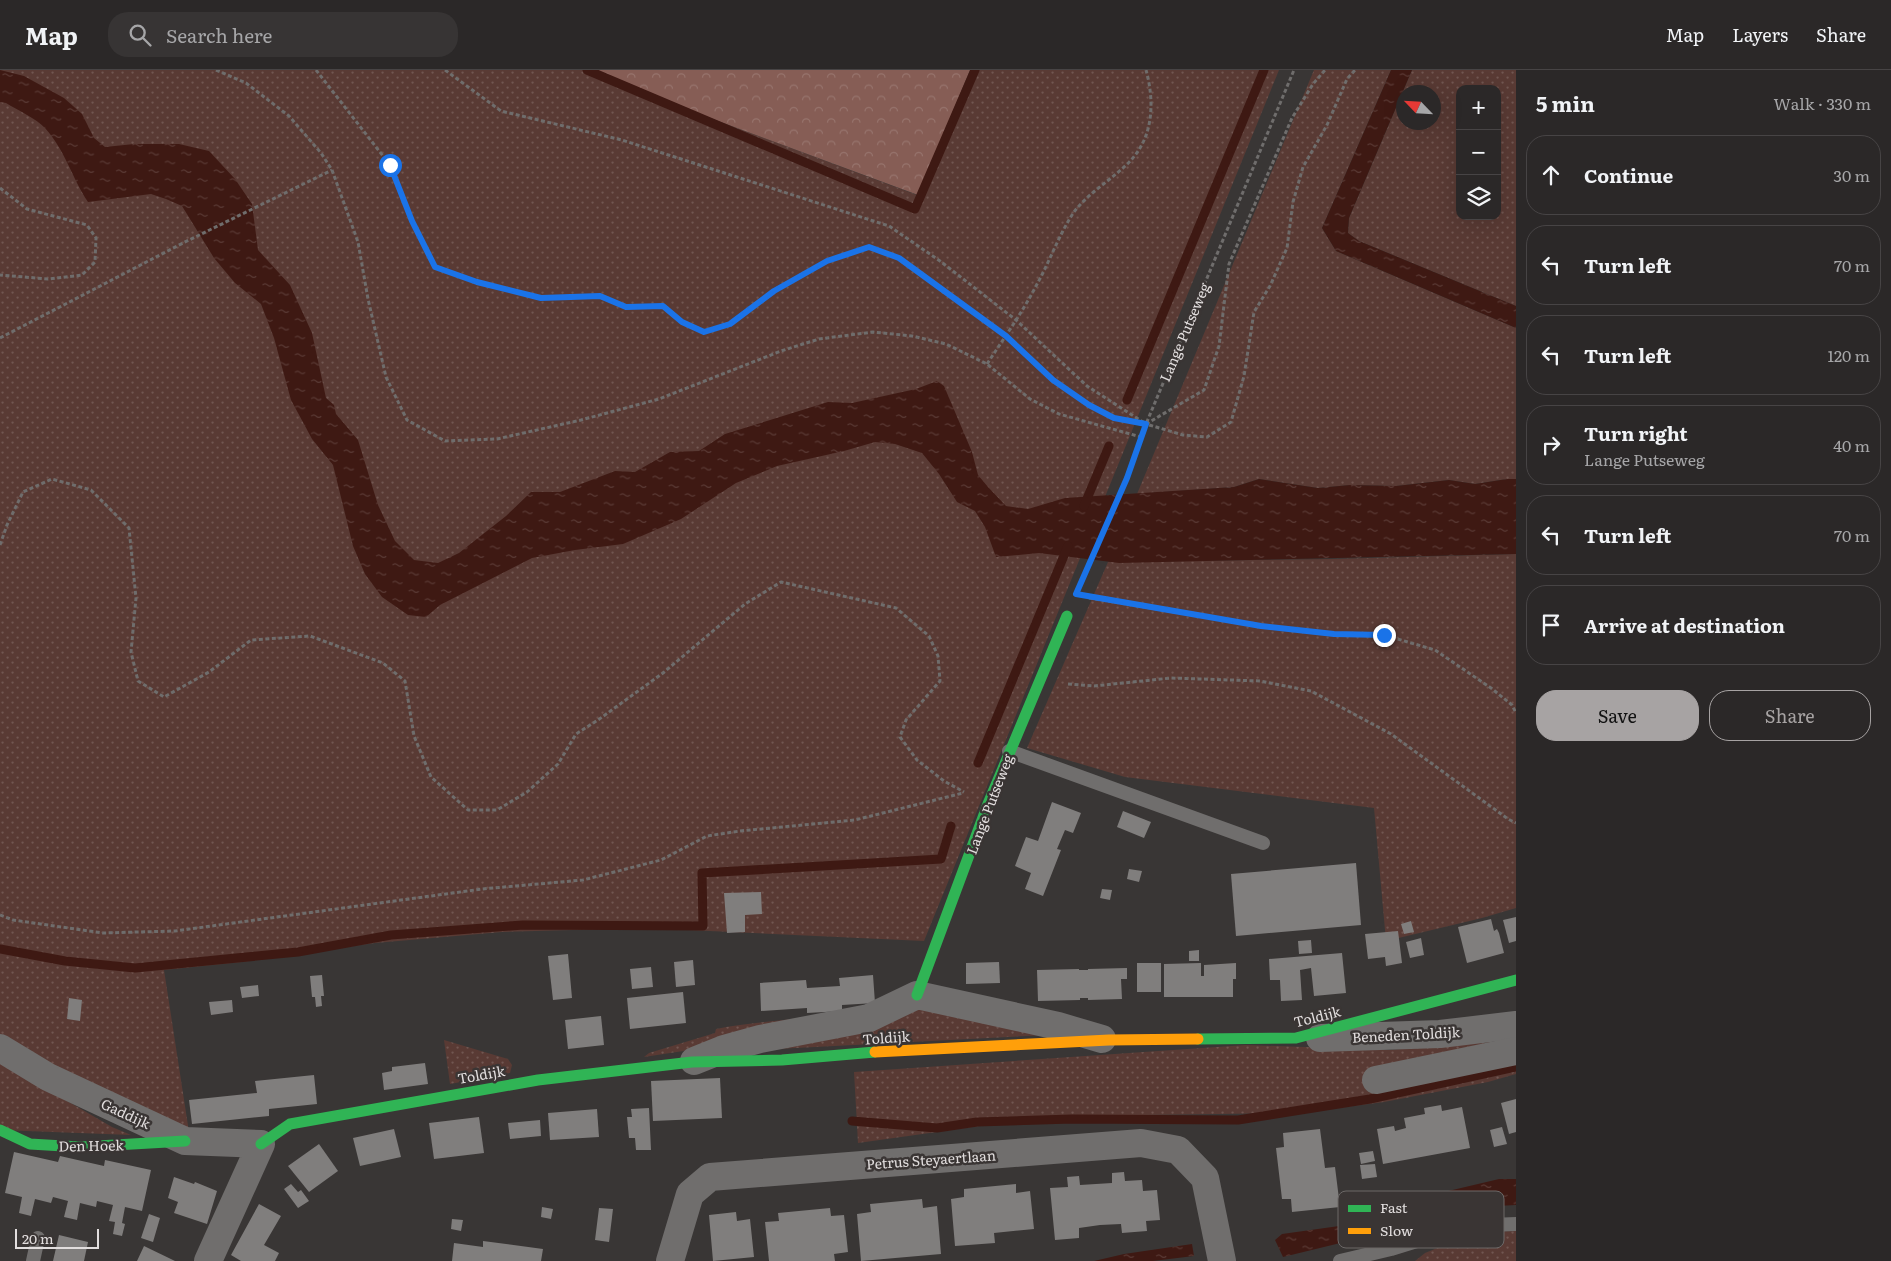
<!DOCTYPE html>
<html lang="en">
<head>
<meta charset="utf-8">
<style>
  :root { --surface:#2b2828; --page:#373434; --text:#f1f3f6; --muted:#a6a6a8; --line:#474445; --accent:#a7a3a3 }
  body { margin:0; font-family:Literata,serif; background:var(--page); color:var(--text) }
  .controls { position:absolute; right:15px; top:15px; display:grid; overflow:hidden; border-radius:10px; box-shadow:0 5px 20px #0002 }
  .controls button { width:45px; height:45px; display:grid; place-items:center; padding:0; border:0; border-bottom:1px solid var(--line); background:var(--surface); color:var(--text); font:25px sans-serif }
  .compass { position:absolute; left:1396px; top:15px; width:45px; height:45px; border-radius:50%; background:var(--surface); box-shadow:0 5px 20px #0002; rotate:295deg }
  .scale { position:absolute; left:15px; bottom:12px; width:84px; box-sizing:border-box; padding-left:5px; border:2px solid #e2dede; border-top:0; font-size:14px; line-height:18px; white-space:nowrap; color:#e2dede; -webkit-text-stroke:4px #3a3534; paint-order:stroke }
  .stop { position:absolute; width:15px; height:15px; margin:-11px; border:4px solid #1a73e8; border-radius:50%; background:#fff }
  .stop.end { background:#1a73e8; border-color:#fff; box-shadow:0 1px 5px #0008 }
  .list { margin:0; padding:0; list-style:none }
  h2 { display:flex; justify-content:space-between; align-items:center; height:65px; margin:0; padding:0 20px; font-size:21px }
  h2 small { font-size:16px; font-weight:400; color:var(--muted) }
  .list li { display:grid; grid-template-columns:32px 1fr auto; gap:15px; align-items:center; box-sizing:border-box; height:80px; margin:0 10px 10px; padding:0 10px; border:1px solid var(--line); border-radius:20px }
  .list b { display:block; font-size:19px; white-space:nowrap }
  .list p { margin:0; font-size:16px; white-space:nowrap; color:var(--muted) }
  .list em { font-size:16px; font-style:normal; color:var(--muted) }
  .actions { display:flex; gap:10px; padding:15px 20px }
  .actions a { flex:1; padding:11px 0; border:1px solid var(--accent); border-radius:20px; text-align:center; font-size:18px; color:var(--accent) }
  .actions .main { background:var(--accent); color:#111 }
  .icon { flex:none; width:28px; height:28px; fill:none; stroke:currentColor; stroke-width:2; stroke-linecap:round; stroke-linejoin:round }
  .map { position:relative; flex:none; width:1516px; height:1191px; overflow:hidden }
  header { display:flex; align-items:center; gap:30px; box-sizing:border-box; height:70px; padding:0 25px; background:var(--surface); border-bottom:1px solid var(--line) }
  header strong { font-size:24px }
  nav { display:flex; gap:28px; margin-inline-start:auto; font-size:18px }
  .search { width:350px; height:45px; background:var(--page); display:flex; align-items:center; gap:12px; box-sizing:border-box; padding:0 18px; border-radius:20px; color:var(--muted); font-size:19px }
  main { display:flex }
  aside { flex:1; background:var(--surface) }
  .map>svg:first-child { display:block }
</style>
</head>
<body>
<header>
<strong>Map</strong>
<div class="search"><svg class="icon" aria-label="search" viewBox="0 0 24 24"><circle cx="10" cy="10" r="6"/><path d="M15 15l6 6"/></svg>Search here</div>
<nav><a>Map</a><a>Layers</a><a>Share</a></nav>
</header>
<main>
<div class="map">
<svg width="1516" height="1191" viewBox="0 0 1516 1191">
  <defs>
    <pattern id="grass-dots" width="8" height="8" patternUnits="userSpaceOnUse" patternTransform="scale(1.25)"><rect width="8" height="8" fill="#593a34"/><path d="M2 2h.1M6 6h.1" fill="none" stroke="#715651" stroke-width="1.8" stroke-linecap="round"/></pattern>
    <pattern id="forest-crowns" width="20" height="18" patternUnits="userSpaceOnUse" patternTransform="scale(1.25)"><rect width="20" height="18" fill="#865d55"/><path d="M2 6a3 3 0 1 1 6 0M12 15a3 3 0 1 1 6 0" fill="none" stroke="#97746d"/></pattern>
    <pattern id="water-ripples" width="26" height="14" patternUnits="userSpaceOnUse" patternTransform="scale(1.25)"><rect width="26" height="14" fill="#3e1913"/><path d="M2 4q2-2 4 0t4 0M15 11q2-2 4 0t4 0" fill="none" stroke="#5a3a35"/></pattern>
  </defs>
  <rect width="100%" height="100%" fill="#393635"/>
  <g fill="url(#grass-dots)" fill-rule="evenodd">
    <polygon points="0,0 590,0 675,35 917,125 970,0 1279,0 924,871 645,858 502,862 375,873 242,892 164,900 189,1062 0,972"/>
    <polygon points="1314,0 1391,0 1322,158 1336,181 1516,258 1516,409 1507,409 1475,414 1449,410 1396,416 1350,415 1318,418 1259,409 1234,417 1137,424"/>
    <path d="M1412,0H1516V236L1359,171L1348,163L1349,148ZM1460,19H1497V146H1460ZM1404,22H1434V52H1404Z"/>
    <polygon points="1516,484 1516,838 1482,848 1386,871 1374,738 1125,707 1027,678 1108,492 1331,489"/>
    <polygon points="918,936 1067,964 736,981"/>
    <path d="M809,947L703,978L644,987L649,983L715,963L716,959C746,953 778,951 809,947Z"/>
    <polygon points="444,970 508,989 512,995 510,1003 450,1014"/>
    <polygon points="1516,970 1516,1004 1488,1012 1384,1032 1300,1043 1073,1046 994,1054 858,1073 854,1002 1246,975 1389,980"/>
    <polygon points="0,992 112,1057 131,1065 0,1060"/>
    <polygon points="1516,1161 1516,1191 1415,1191 1425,1183 1476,1162"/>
  </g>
  <polygon fill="url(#forest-crowns)" points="590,0 970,0 918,125 675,35"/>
  <g fill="url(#water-ripples)">
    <path d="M0,0L24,6L64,28L82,44L94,68L105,77L134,74H179L209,81L235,109L252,134L258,180L290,215L312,263L326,328L334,335L336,344L358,370L378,435L395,471L414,490L438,493L459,483L506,446L531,422H560L615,401L635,402L670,382L699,381L725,364L828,332L852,333L916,319L937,311L944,316L972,382L978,405L988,417L1006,436L1028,439L1065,428L1234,417L1259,409L1318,418L1350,415L1396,416L1449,410L1475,414L1507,409H1516V484L1119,493L1039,483L996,487L985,457L975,441L957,432L939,404L922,383L895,374L875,372L844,381L777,396L736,413L681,449L623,474L575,480L532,488L440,535L426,547L408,545L382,527L365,504L353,476L333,395L312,369L291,330L274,268L261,234L235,213L214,188L182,136L166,129L151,124L88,132C72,108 65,80 45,58C37,49 17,40 6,33L0,32Z"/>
    <polygon points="1391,0 1412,0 1349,148 1348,163 1359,171 1516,236 1516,258 1336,181 1322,158"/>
    <path d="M1499,1109H1516V1135C1479,1136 1440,1144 1406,1157L1283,1187L1275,1170L1282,1164L1389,1149L1406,1131Z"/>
    <polygon points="1192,1174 1194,1186 1153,1191 1094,1191 1124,1184"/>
  </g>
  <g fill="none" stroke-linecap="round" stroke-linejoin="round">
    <g stroke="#3e1913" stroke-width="9">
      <polyline points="587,0 915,139 975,0"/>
      <polyline points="1127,330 1264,0"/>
      <polyline points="1084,436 1109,376"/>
      <polyline points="978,693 1068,476"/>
      <polyline points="0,879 65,891 135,898 298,882 391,865 523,855 703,856 702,803 941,789 951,756"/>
      <polyline points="852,1051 937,1058 977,1052 1072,1049 1238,1050 1370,1029 1516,997"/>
    </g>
  </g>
  <g fill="#807e7d">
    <polygon points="1052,732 1081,743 1073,763 1065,760 1057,779 1061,780 1043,826 1025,819 1031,803 1015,796 1026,767 1038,771"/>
    <polygon points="1123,741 1151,752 1144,768 1117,757"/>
    <polygon points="1356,793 1361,855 1236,866 1231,804"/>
    <polygon points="1129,799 1142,801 1139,812 1127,809"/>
    <polygon points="1102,819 1112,820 1110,830 1100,828"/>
    <polygon points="761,822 762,844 745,845 745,862 727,863 724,823"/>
    <polygon points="1516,847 1516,871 1509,873 1503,850"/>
    <polygon points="1491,849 1494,861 1497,859 1499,863 1504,883 1467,893 1458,857"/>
    <polygon points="1411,851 1414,862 1404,864 1401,854"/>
    <polygon points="1398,861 1402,893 1386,896 1385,887 1368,889 1365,864"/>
    <polygon points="1421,868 1424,885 1410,888 1406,872"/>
    <polygon points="1311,870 1312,883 1299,884 1298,871"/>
    <polygon points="1199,880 1199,891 1189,891 1189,881"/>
    <polygon points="1342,883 1346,923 1314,926 1311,898 1300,900 1302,930 1281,931 1280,910 1270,910 1269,889"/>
    <polygon points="568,884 572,928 553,930 548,886"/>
    <polygon points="693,890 695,915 676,917 674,892"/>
    <polygon points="999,892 1000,913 966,914 966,893"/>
    <rect x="1137" y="893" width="24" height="29"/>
    <polygon points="1201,893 1201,906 1204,906 1204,895 1236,893 1236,909 1233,909 1233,927 1164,927 1164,894"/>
    <polygon points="651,897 653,917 632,919 630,899"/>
    <polygon points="1127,898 1127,909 1121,909 1122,929 1088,930 1088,928 1080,928 1080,930 1038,931 1037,900 1079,899 1079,900 1088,900 1088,899"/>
    <polygon points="322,905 324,926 321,926 322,936 316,937 315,927 312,927 310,906"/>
    <polygon points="873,905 875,933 842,935 842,941 807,943 807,938 761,941 760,913 806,910 807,918 840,916 839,908"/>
    <polygon points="258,915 259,926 242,928 240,917"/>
    <polygon points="683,922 686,953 630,959 627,928"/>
    <polygon points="69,928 82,930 80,951 67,949"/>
    <polygon points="232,930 233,942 211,945 209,932"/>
    <polygon points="601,946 604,975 568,979 565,950"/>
    <polygon points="425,993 428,1014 384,1020 382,1003 392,1001 392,997"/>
    <polygon points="314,1005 317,1034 269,1039 269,1046 192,1054 189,1030 257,1023 255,1011"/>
    <polygon points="720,1008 722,1048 653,1051 651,1011"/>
    <polygon points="1516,1029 1516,1062 1509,1064 1501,1033"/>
    <polygon points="1441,1035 1442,1041 1462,1037 1470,1078 1383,1094 1377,1059 1394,1056 1395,1061 1406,1058 1404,1048 1425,1044 1424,1038"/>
    <polygon points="649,1038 651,1080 636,1080 635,1068 629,1068 627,1047 632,1047 631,1039"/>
    <polygon points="597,1039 599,1067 550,1070 548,1043"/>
    <polygon points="479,1047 484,1083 434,1089 429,1053"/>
    <polygon points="540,1050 541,1066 510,1069 508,1053"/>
    <polygon points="1502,1057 1507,1074 1494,1077 1490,1060"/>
    <polygon points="394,1059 401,1087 360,1096 353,1068"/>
    <polygon points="1320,1059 1325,1098 1335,1097 1340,1137 1292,1142 1291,1129 1282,1129 1276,1078 1284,1077 1283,1063"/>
    <polygon points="319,1074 338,1101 309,1122 288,1096"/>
    <polygon points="1373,1081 1375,1091 1361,1094 1359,1083"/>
    <polygon points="14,1082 58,1092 60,1086 104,1096 105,1090 151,1100 142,1141 125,1137 122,1153 125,1154 122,1166 113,1164 115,1152 109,1151 113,1135 97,1131 96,1137 80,1133 77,1150 64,1147 68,1131 53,1127 51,1133 35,1129 31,1146 19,1143 22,1127 5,1123"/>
    <polygon points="1375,1094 1377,1107 1362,1109 1360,1095"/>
    <polygon points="1124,1102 1125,1111 1142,1110 1143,1121 1157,1120 1160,1150 1146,1151 1147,1161 1122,1163 1121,1154 1100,1155 1079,1158 1079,1168 1055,1170 1050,1118 1068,1117 1067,1107 1079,1106 1080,1115 1112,1113 1112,1103"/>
    <polygon points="174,1107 194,1114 195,1112 217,1121 207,1154 174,1143 178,1132 168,1128"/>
    <polygon points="291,1114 298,1122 301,1120 309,1131 298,1138 284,1119"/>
    <polygon points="1016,1114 1016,1123 1030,1121 1034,1159 994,1163 995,1173 955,1176 951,1129 964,1127 964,1119"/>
    <polygon points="922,1129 923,1138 937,1136 941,1184 861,1191 857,1144 871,1142 870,1134"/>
    <polygon points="259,1134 281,1146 264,1175 279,1183 275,1191 241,1191 231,1185"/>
    <polygon points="542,1137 553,1139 551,1149 541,1147"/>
    <polygon points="599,1138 613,1139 609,1172 595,1170"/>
    <polygon points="830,1138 831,1146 844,1145 848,1182 834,1184 835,1191 769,1191 765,1152 779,1151 778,1143"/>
    <polygon points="736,1142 737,1151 750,1149 754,1187 713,1191 709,1145"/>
    <polygon points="149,1144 160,1148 153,1172 141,1168"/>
    <polygon points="452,1149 463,1150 461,1161 451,1159"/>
    <polygon points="59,1165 88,1172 84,1191 53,1191"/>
    <polygon points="483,1171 543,1179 541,1191 452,1191 454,1173 483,1177"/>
    <polygon points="144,1176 175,1191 137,1191"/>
  </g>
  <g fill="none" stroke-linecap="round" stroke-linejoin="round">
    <g stroke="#6f6d6c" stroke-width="3" stroke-dasharray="4 2.5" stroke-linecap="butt">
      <polyline points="216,0 246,13 289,46 321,83 332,100 358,172 368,229 386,307 407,350 445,371 497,369 581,350 659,329 781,281 819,269 873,262 912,266 946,274 987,294 1030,329 1059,344 1141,367"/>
      <polyline points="316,0 390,95 412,151 435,197 477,212 541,228 601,226 626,237 663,236 682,252 704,262 730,254 774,221 827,191 869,177 899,188 1006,266 1053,310 1089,335 1114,348 1146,354 1183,365 1207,367 1231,352 1244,306 1254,242 1270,216 1287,178 1293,132 1303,97 1327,55 1347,9 1355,0"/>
      <polyline points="445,0 501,41 622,70 889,156 940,191 1016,250 1087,316 1146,354 1204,320 1219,276 1229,194 1292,48 1313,14 1325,0"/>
      <polyline points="0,118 27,139 87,155 96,168 95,192 82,205 48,209 0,205"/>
      <polyline points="0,268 183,173 332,100"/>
      <path d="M987,294C1004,268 1022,243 1036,216C1049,193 1058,167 1072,145C1089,119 1126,103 1140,78C1154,55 1153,25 1146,0"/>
      <polyline points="0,475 7,455 23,422 52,409 91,420 129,458 136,528 131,582 138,611 164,627 209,602 251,570 310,566 383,593 405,611 414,666 431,707 468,740 497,740 527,722 558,694 576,664 598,650 663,603 745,534 781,512 896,538 929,566 938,586 940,611 906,650 900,667 917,690 944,711 964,722"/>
      <polyline points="1078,521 1127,408 1146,354 1294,0"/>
      <polyline points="1089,528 1261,556 1334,564 1384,565 1435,580 1491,618 1512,635 1516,643"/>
      <polyline points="1068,614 1094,616 1171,608 1260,611 1311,621 1391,664 1508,749 1516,753"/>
      <polyline points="0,845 13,850 103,863 175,861 482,819 583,810 661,790 707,766 740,761 855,750 963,723"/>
    </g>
    <g stroke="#706e6d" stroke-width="14">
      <polyline points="1009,681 1263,773"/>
      <polyline points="33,1191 38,1168"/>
      <polyline points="1340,1191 1391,1179 1465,1156 1516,1154"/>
    </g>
    <g stroke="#706e6d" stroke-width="28">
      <polyline points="1320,968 1440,964 1516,955"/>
      <polyline points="0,978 48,1007 185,1071 261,1074 208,1191"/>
      <polyline points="694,991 724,979 760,969 869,948 917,925 1058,956 1102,969"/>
      <polyline points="1376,1010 1516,981"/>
      <polyline points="670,1191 690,1124 710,1107 1141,1073 1178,1080 1205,1108 1222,1191"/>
    </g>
    <g stroke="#30b455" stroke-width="11">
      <polyline points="917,925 988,734 1067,546"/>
      <polyline points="1198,969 1296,968 1516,910"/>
      <polyline points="0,1060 30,1074 80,1077 185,1071"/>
      <polyline points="261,1074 290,1054 538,1010 692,992 782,990 875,982"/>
    </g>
    <polyline stroke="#ff9f0a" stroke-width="11" points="875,982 1109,970 1198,969"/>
  </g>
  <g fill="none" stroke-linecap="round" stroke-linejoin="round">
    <polyline stroke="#1a73e8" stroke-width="6" points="390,95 412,151 435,197 477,212 541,228 600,226 626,237 663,236 682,252 704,262 730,254 774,221 827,191 869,177 899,188 1006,266 1053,310 1089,335 1114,348 1146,354 1127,408 1076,524 1261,556 1334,564 1384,565"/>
  </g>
  <g text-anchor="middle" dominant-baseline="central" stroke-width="5" stroke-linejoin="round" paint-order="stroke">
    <g font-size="14" fill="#e2dede" stroke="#3a3534">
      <text transform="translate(1184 262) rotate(-67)">Lange Putseweg</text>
      <text transform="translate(989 734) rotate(-69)">Lange Putseweg</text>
      <text transform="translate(1317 946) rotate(-14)">Toldijk</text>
      <text transform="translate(1406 964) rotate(-3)">Beneden Toldijk</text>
      <text transform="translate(886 967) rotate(-4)">Toldijk</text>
      <text transform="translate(481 1004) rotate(-10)">Toldijk</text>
      <text transform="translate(126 1043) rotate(25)">Gaddijk</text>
      <text transform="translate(91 1075) rotate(-1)">Den Hoek</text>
      <text transform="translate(931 1089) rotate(-4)">Petrus Steyaertlaan</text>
    </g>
  </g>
  <rect x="1338" y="1121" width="166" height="57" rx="8" fill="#3a3534" stroke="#6c6867" stroke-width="1"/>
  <rect x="1348" y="1135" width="23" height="7" fill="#30b455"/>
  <rect x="1348" y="1158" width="23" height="6" fill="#ff9f0a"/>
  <g font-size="14" fill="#e2dede">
    <text x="1380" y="1143">Fast</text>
    <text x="1380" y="1166">Slow</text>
  </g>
</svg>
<div class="controls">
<button>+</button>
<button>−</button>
<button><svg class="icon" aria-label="layers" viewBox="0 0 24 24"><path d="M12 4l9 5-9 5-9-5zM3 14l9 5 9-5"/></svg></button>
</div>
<svg class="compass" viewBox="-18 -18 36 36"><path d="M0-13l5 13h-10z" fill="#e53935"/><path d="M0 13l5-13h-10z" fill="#a6a6a8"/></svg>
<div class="scale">20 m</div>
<div class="stop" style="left:390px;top:95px"></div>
<div class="stop end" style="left:1384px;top:565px"></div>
</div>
<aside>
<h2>5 min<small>Walk · 330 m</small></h2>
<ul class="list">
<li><svg class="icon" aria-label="ahead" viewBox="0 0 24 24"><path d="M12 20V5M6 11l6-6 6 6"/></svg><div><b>Continue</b></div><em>30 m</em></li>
<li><svg class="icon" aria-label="left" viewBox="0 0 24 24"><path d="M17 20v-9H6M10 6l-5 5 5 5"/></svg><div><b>Turn left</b></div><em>70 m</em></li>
<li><svg class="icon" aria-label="left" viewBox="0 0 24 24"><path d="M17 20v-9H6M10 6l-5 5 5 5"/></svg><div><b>Turn left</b></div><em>120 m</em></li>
<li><svg class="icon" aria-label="right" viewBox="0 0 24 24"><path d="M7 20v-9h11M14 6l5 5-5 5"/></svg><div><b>Turn right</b><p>Lange Putseweg</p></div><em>40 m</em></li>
<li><svg class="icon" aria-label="left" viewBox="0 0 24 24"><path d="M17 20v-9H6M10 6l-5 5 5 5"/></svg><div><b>Turn left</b></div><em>70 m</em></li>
<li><svg class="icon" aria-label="arrive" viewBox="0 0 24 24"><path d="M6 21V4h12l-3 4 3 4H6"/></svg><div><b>Arrive at destination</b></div></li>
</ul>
<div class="actions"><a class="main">Save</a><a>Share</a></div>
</aside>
</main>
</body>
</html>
